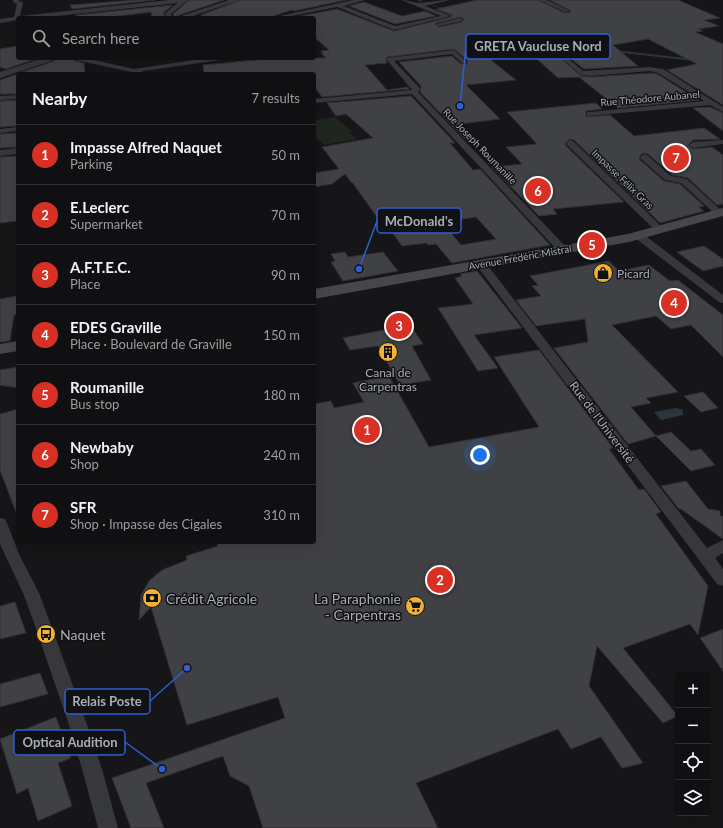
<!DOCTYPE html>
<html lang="en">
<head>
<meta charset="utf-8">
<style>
  :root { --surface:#101012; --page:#1e1e20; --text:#f1f3f6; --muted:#9c9d9f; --line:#303032; --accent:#d93025 }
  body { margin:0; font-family:Lato,sans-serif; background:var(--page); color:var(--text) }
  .controls { position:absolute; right:12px; bottom:12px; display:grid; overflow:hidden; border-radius:4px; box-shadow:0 4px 16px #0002 }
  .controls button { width:36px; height:36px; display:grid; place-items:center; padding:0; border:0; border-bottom:1px solid var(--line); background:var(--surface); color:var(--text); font:20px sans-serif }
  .you { position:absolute; left:480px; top:455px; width:14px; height:14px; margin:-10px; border:3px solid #fff; border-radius:50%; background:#1a73e8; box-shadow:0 0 0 6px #1a73e833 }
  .badge { display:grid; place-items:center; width:26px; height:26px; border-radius:50%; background:var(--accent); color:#fff; font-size:13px; font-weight:700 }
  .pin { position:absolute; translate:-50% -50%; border:2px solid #fff; box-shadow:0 1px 4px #0006 }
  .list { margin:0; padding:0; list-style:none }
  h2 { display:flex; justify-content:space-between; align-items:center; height:52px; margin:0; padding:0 16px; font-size:17px }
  h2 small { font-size:13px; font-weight:400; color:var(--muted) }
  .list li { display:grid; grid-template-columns:26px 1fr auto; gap:12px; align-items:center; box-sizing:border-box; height:60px; padding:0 16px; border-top:1px solid var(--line) }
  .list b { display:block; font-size:15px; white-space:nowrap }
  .list p { margin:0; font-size:13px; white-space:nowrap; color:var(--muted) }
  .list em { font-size:13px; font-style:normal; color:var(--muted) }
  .icon { flex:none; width:22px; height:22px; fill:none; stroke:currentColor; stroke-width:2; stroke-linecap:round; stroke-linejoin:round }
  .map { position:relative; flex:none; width:723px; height:828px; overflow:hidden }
  .search { position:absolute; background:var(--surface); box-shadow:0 4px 16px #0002; left:16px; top:16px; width:300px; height:44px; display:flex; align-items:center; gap:10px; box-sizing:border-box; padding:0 14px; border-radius:4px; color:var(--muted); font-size:15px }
  .panel { position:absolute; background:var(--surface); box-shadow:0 4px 16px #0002; left:16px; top:72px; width:300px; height:472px; border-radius:4px }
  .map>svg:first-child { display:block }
</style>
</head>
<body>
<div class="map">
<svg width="723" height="828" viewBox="0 0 723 828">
  <rect width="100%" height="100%" fill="#161618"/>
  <polygon fill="#1e261f" points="335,117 352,131 348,132 357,139 324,145 314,135 314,120"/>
  <polygon fill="#2c353c" points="676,408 683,410 683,415 661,420 654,412"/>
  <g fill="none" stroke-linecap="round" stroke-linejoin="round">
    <g fill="#2c353c" fill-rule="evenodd">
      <polygon points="417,0 420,0 423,2 421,2"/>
      <polygon points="431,5 433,5 448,10 446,10"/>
      <polygon points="615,50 694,59 695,60 694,61 614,52 614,51"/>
    </g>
  </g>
  <g fill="#404145" stroke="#303034" fill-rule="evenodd">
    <polygon points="136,0 155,0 72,9 70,5"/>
    <polygon points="189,0 224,0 174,17 173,14"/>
    <polygon points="241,0 346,0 294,11 292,10 267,18 203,18 201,15"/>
    <path d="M477,0H538L565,13L570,12L571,11L550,0H678L720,18L704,20L719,26L698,29L703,31L695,32L723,44V105L667,70L697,64L648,39L613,45L638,66L584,69L561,51L556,54L581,76L590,77L651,73L657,74L699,100L618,108L579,77L558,78L526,49H516L491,60L516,80L466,85L500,119L460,124L476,140L467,141L420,92L421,86L399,62L452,56L461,64H467V60L454,49L387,57L386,60L387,63L365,65L387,90L408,87L409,89L322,97L314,86V74H204L203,65L276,58H326L321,53H323L321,51L329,50L314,37V18H305L301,16L337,9L394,31L451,17L452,15L436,9ZM460,17L464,19L462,22L439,27L435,24L436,23Z"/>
    <polygon points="364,2 402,16 425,11 436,16 395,24 349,6"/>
    <polygon points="173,5 164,12 164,18 152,18 151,12 102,18 77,18 76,15"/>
    <polygon points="18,46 18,58 38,58 6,69 0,67 0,49"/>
    <polygon points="56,58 71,58 75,61 84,63 85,74 19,73 54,61"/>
    <polygon points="18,74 18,94 0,94 0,80"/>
    <path d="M411,96L455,143H450L473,170L480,169L550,245L452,263L436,244L428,245L427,243L402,246L381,217H377L352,182H351L345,174L332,184L314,187V173L339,169L322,147L373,138L346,114L336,116L327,103ZM476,217L496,239L461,245L442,222Z"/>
    <polygon points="18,100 18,126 0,127 0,101"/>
    <polygon points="596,103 602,109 586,111 586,117 610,115 634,136 704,128 720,139 693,140 688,145 693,149 712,147 723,155 723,204 717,205 688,178 672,175 648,154 643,153 639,157 640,160 664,181 680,184 704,206 699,207 704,211 660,223 574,140 570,139 565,143 566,146 624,202 553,209 557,214 539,216 492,167 522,164 506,147 537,144 507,112"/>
    <polygon points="710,107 723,113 723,131 693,108"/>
    <polygon points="18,133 18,147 0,148 0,134"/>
    <polygon points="18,156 18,221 0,223 0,157"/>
    <polygon points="704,246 723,259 723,266 703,271 677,252"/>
    <polygon points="345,252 348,257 383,252 398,271 343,281 331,262 335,261 331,254"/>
    <polygon points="609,261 619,271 649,265 670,281 678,280 723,315 723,357 691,325 671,329 656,316 612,325 678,392 646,398 651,403 631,407 656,436 628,444 554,348 588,342 585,319 536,326 516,300 541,296 532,286 538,285 530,276"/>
    <polygon points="477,271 522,328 474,335 498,368 478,371 438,308 473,304 455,278 462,276 460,274"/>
    <polygon points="18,296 18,314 14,315 10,341 0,342 0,299"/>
    <polygon points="407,320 423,344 412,346 431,380 400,385 378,346 350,350 343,338 389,329 386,324"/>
    <polygon points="539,350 613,448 609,449 639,490 644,489 661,512 656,514 708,586 698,635 690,624 623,648 678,716 663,723 597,646 589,686 643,763 622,768 601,737 571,749 558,729 416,783 438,828 263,828 249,786 230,776 223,756 146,783 164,828 131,828 112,778 285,718 278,697 187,725 151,607 139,620 141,595 149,581 162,570 187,560 186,556 218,546 217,542 314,542 314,404 331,401 334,408 364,402 353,383 389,376 429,447 539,427 494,357"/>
    <polygon points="18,367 18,388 0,385 0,370"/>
    <polygon points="703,392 718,408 701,412 684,396"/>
    <polygon points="18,409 18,514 17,515 0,470 0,414"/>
    <polygon points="671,432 691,451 701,449 715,465 691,471 656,436"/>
    <polygon points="686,481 708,509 720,511 720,515 723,517 723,539 681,509 679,509 661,486"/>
    <polygon points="15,602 26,633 0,639 0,606"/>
    <polygon points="723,629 723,671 700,638"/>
    <polygon points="40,673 48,694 0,707 0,684"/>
    <polygon points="56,717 71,758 58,763 72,806 38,821 28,788 17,794 0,739"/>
  </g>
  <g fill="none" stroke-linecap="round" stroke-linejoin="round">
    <g fill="#37383d" fill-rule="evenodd">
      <polygon points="13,0 18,0 23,3 20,16 169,0 188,0 171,14 173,18 166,18 165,13 178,3 38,18 18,18 18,20 0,23 0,19 14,17 17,4 13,2"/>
      <path d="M353,0H365L344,6L395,26L441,16L401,0C408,0 414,3 420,3C430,2 440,0 450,0L425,6L451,16L394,30L337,7L282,18H270Z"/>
      <polygon points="539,0 547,0 570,11 565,12"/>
      <polygon points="460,18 462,19 462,21 439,26 436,24"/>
      <polygon points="454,50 466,61 466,63 462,63 452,54 394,61 419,87 420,89 418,92 567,248 568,250 567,252 559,252 412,94 314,103 314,99 412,90 387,60 387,58"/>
      <polygon points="560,52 583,71 650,67 663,69 723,107 723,112 710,105 587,116 587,112 590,112 704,101 658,73 650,71 590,76 581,75 558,55 557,54"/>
      <polygon points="72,58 85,58 134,69 207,58 224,58 221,60 143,71 141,74 75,60"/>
      <polygon points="18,95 18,99 0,100 0,96"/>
      <polygon points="18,127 18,131 0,133 0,129"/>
      <polygon points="570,140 573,141 663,228 665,230 663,232 657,232 567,145 566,143"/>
      <polygon points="723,140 723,144 693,148 689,145 693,142"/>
      <polygon points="18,148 18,154 0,156 0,150"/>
      <polygon points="644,154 647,155 671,176 687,179 722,211 722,215 716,215 681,183 665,180 641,159 640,157"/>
      <polygon points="639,233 643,234 723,295 723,303 719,302 635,238 634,236"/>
      <polygon points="481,261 485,262 707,548 723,540 723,553 715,558 723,569 723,586 717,584 700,561 477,266 476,264 477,262"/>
      <polygon points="0,518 5,519 7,523 19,554 39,593 48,617 86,722 102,769 118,828 98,828 82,769 68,722 32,617 23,593 0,544"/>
    </g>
    <g fill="#37383d" fill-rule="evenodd">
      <polygon points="229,0 240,0 187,18 175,18"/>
      <polygon points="43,58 55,58 54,60 0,78 0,72"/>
    </g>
    <g fill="#45474d" fill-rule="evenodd">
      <polygon points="723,208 723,216 629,242 314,299 314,289 628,234"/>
      <polygon points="18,341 18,351 0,354 0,344"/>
    </g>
  </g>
  <defs>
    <g id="shop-disc" transform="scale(1)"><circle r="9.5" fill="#f2b134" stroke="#111113"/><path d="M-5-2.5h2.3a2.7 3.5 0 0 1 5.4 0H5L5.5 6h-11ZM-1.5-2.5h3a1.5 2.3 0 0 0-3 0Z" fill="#111"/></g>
    <g id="building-disc" transform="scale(1)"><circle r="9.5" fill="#f2b134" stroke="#111113"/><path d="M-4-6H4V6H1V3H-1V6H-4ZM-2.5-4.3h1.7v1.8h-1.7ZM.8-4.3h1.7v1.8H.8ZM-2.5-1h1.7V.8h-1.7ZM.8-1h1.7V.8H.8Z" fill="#111"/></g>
    <g id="bank-disc" transform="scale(1)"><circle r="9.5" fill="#f2b134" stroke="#111113"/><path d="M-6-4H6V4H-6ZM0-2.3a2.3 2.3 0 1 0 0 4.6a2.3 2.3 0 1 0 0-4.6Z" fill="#111"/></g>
    <g id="supermarket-disc" transform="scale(1)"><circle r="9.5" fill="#f2b134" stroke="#111113"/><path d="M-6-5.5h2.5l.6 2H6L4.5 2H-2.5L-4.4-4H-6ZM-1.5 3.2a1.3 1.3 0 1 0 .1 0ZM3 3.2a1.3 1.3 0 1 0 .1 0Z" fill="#111"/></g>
    <g id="bus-disc" transform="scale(1)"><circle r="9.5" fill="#f2b134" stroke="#111113"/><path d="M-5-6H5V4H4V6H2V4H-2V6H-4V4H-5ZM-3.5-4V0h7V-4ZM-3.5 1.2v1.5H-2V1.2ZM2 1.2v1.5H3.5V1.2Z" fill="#111"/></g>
  </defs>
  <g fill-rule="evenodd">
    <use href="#shop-disc" x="603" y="273"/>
    <use href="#building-disc" x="388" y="352"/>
    <use href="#bank-disc" x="152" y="598"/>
    <use href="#supermarket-disc" x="415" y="606"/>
    <use href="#bus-disc" x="46" y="634"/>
  </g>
  <g text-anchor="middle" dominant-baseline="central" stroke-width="3" stroke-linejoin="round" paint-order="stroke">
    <g font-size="10" fill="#a8adb8" stroke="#111113">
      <text transform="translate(650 98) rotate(-5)">Rue Théodore Aubanel</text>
      <text transform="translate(480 146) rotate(46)">Rue Joseph Roumanille</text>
      <text transform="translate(623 179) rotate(44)">Impasse Félix Gras</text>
      <text transform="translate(520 257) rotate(-10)">Avenue Frédéric Mistral</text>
    </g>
    <g font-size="12" fill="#a8adb8" stroke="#111113" text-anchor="start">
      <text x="617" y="273">Picard</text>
      <text x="388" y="372" text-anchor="middle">Canal de<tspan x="388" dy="14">Carpentras</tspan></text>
    </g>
    <g font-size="12" fill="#a8adb8" stroke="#111113">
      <text transform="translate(602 422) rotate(53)">Rue de l'Université</text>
    </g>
    <g font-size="14" fill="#a8adb8" stroke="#111113" text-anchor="start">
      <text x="166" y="598">Crédit Agricole</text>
      <text x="401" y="598" text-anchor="end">La Paraphonie<tspan x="401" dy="16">- Carpentras</tspan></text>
      <text x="60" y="634">Naquet</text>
    </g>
  </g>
  <path fill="none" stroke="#325cd3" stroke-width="1.5" d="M460 106L466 47M359 269L377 221M187 668L150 701M162 769L125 742"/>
  <g fill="#325cd3" stroke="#111113" stroke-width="1.5">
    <circle cx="460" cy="106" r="4"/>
    <circle cx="359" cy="269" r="4"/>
    <circle cx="187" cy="668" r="4"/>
    <circle cx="162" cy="769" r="4"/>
  </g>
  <g fill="#111113" stroke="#325cd3" stroke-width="1.5">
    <rect x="466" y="34" width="144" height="25" rx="4"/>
    <rect x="377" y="208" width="84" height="25" rx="4"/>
    <rect x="65" y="689" width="85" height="25" rx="4"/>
    <rect x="14" y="730" width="111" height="25" rx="4"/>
  </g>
  <g font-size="13" text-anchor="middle" font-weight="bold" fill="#a8adb8">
    <text x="538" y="51">GRETA Vaucluse Nord</text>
    <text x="419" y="226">McDonald's</text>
    <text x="107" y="706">Relais Poste</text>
    <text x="70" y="747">Optical Audition</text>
  </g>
</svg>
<div class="controls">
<button>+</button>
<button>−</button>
<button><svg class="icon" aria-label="locate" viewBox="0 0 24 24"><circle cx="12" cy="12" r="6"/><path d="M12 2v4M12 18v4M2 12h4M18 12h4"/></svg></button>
<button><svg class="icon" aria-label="layers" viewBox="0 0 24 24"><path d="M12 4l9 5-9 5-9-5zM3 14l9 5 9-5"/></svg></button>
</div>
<div class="you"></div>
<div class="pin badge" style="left:367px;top:430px">1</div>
<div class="pin badge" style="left:440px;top:580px">2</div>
<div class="pin badge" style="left:399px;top:326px">3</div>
<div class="pin badge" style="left:674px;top:303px">4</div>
<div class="pin badge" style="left:592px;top:245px">5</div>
<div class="pin badge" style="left:538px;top:191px">6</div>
<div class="pin badge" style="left:676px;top:158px">7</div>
<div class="search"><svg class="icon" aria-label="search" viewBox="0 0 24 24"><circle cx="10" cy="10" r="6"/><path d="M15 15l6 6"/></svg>Search here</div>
<section class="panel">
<h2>Nearby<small>7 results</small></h2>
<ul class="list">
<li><span class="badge">1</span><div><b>Impasse Alfred Naquet</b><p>Parking</p></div><em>50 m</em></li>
<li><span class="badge">2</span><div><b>E.Leclerc</b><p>Supermarket</p></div><em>70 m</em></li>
<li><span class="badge">3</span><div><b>A.F.T.E.C.</b><p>Place</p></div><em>90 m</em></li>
<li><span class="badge">4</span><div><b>EDES Graville</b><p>Place · Boulevard de Graville</p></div><em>150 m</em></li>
<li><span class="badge">5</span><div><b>Roumanille</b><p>Bus stop</p></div><em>180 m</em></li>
<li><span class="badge">6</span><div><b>Newbaby</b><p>Shop</p></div><em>240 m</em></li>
<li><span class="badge">7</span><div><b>SFR</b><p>Shop · Impasse des Cigales</p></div><em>310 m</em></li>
</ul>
</section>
</div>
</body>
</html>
